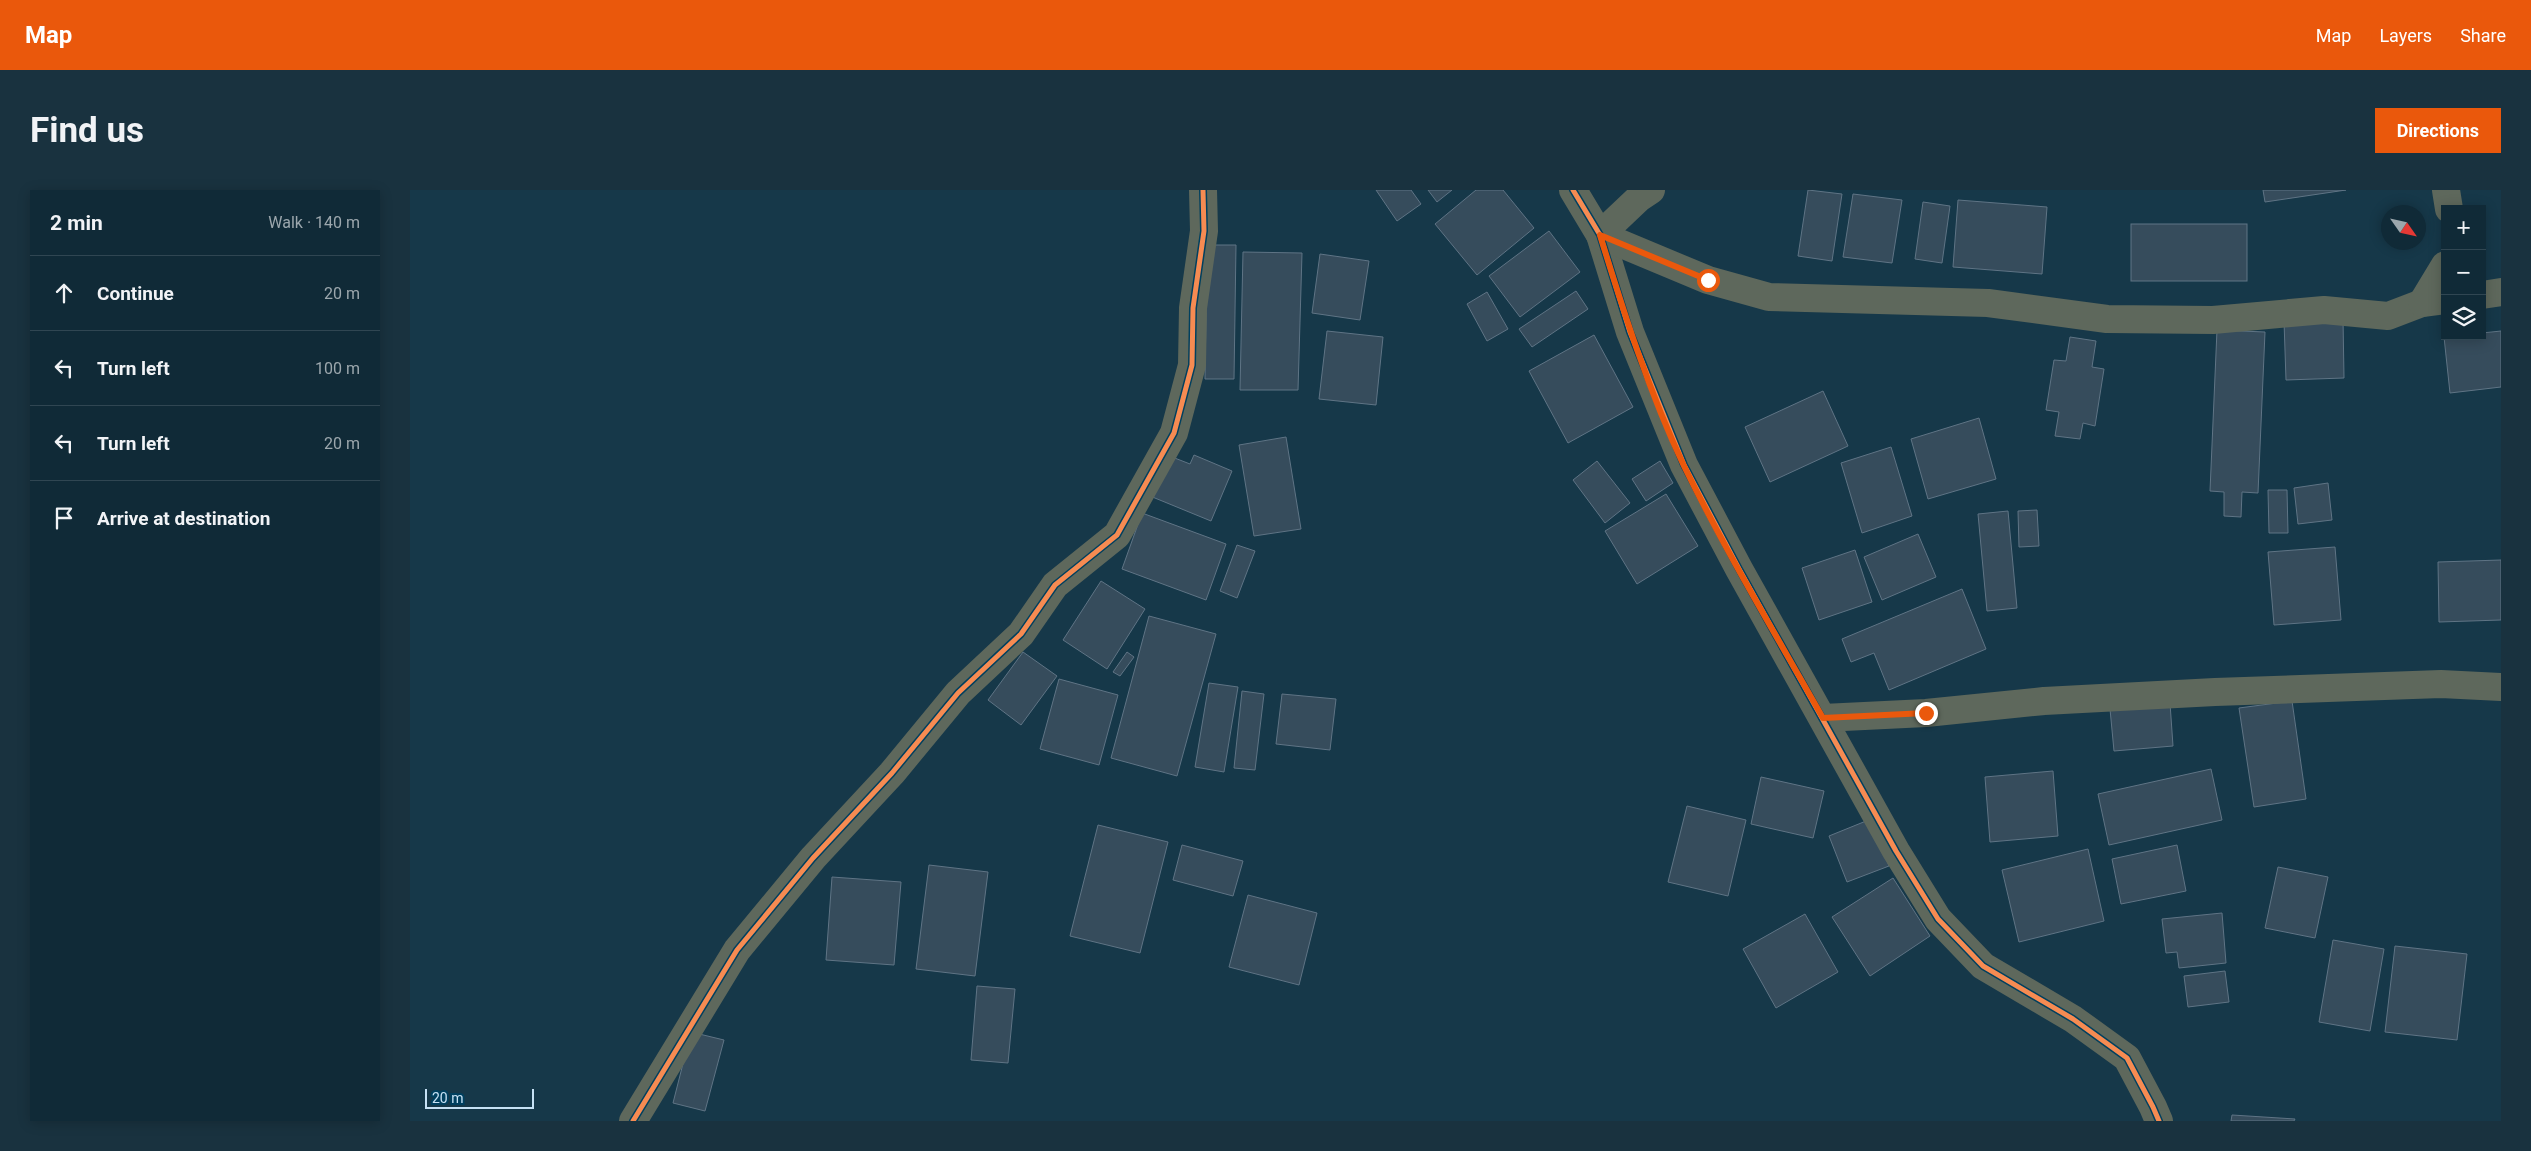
<!DOCTYPE html>
<html lang="en">
<head>
<meta charset="utf-8">
<style>
  :root { --surface:#102a37; --page:#19323f; --text:#f1f3f6; --muted:#9ca7ad; --line:#304652; --accent:#ea580c }
  body { margin:0; font-family:Roboto,sans-serif; background:var(--page); color:var(--text) }
  .controls { position:absolute; right:15px; top:15px; display:grid; overflow:hidden; border-radius:0px; box-shadow:0 2px 12px #0003 }
  .controls button { width:45px; height:45px; display:grid; place-items:center; padding:0; border:0; border-bottom:1px solid var(--line); background:var(--surface); color:var(--text); font:25px sans-serif }
  .compass { position:absolute; left:1971px; top:15px; width:45px; height:45px; border-radius:50%; background:var(--surface); box-shadow:0 2px 12px #0003; rotate:124deg }
  .scale { position:absolute; left:15px; bottom:12px; width:109px; box-sizing:border-box; padding-left:5px; border:2px solid #c6e1f4; border-top:0; font-size:14px; line-height:18px; white-space:nowrap; color:#c6e1f4; -webkit-text-stroke:4px #00405f; paint-order:stroke }
  .stop { position:absolute; width:15px; height:15px; margin:-11px; border:4px solid #ea580c; border-radius:50%; background:#fff }
  .stop.end { background:#ea580c; border-color:#fff; box-shadow:0 1px 5px #0008 }
  .list { margin:0; padding:0; list-style:none }
  h2 { display:flex; justify-content:space-between; align-items:center; height:65px; margin:0; padding:0 20px; font-size:21px }
  h2 small { font-size:16px; font-weight:400; color:var(--muted) }
  .list li { display:grid; grid-template-columns:32px 1fr auto; gap:15px; align-items:center; box-sizing:border-box; height:75px; padding:0 20px; border-top:1px solid var(--line) }
  .list b { display:block; font-size:19px; white-space:nowrap }
  .list em { font-size:16px; font-style:normal; color:var(--muted) }
  .icon { flex:none; width:28px; height:28px; fill:none; stroke:currentColor; stroke-width:2; stroke-linecap:round; stroke-linejoin:round }
  .map { position:relative; flex:none; width:2091px; height:931px; overflow:hidden; border-radius:0px }
  header { display:flex; align-items:center; gap:30px; box-sizing:border-box; height:70px; padding:0 25px; background:var(--accent); color:#fff }
  header strong { font-size:24px }
  nav { display:flex; gap:28px; margin-inline-start:auto; font-size:18px }
  .intro { display:flex; align-items:center; justify-content:space-between; box-sizing:border-box; height:120px; padding:0 30px }
  h1 { margin:0; font-size:35px }
  .button { padding:12px 22px; border-radius:0px; background:var(--accent); color:#fff; font-size:18px; font-weight:700 }
  main { display:flex; gap:30px; padding:0 30px }
  aside { flex:1; background:var(--surface); border-radius:0px; box-shadow:0 2px 12px #0003 }
  .map>svg:first-child { display:block }
</style>
</head>
<body>
<header>
<strong>Map</strong>
<nav><a>Map</a><a>Layers</a><a>Share</a></nav>
</header>
<div class="intro"><h1>Find us</h1><a class="button">Directions</a></div>
<main>
<aside>
<h2>2 min<small>Walk · 140 m</small></h2>
<ul class="list">
<li><svg class="icon" aria-label="ahead" viewBox="0 0 24 24"><path d="M12 20V5M6 11l6-6 6 6"/></svg><div><b>Continue</b></div><em>20 m</em></li>
<li><svg class="icon" aria-label="left" viewBox="0 0 24 24"><path d="M17 20v-9H6M10 6l-5 5 5 5"/></svg><div><b>Turn left</b></div><em>100 m</em></li>
<li><svg class="icon" aria-label="left" viewBox="0 0 24 24"><path d="M17 20v-9H6M10 6l-5 5 5 5"/></svg><div><b>Turn left</b></div><em>20 m</em></li>
<li><svg class="icon" aria-label="arrive" viewBox="0 0 24 24"><path d="M6 21V4h12l-3 4 3 4H6"/></svg><div><b>Arrive at destination</b></div></li>
</ul>
</aside>
<div class="map">
<svg width="2091" height="931" viewBox="0 0 2091 931">
  <rect width="100%" height="100%" fill="#163849"/>
  <g fill="#364c5c" stroke="#5f7485">
    <polygon points="966,0 1001,0 1011,14 987,31"/>
    <polygon points="1018,0 1042,0 1027,12"/>
    <polygon points="1066,0 1093,0 1124,38 1067,85 1025,34"/>
    <polygon points="1398,0 1432,4 1422,71 1388,66"/>
    <polygon points="1853,0 1936,0 1855,12"/>
    <polygon points="1443,4 1492,10 1482,73 1433,67"/>
    <polygon points="1548,10 1637,17 1632,84 1543,77"/>
    <polygon points="1513,12 1540,16 1532,73 1505,69"/>
    <rect x="1721" y="34" width="116" height="57"/>
    <polygon points="1139,41 1170,82 1110,127 1079,86"/>
    <polygon points="797,55 826,55 824,189 795,189"/>
    <polygon points="833,62 892,63 888,200 830,200"/>
    <polygon points="910,64 959,71 950,130 902,123"/>
    <polygon points="1166,101 1178,119 1122,157 1109,139"/>
    <polygon points="1077,102 1098,139 1077,151 1057,114"/>
    <polygon points="1933,129 1934,188 1876,190 1874,131"/>
    <polygon points="1807,140 1855,142 1848,303 1832,302 1831,327 1814,326 1814,302 1800,301"/>
    <polygon points="917,141 973,147 966,215 909,209"/>
    <polygon points="2091,141 2091,197 2040,203 2034,147 2072,146 2072,143"/>
    <polygon points="1184,145 1223,217 1158,253 1119,181"/>
    <polygon points="1660,147 1686,151 1682,177 1694,179 1685,236 1673,233 1670,249 1645,246 1649,222 1636,220 1644,170 1656,171"/>
    <polygon points="1413,201 1438,256 1360,292 1335,237"/>
    <polygon points="1569,228 1586,289 1518,309 1501,249"/>
    <polygon points="876,247 891,339 844,346 829,255"/>
    <polygon points="1481,257 1502,326 1452,343 1431,273"/>
    <polygon points="757,265 780,274 784,265 822,281 801,331 740,306"/>
    <polygon points="1187,271 1220,313 1195,333 1163,290"/>
    <polygon points="1250,271 1263,293 1236,311 1222,289"/>
    <polygon points="1918,293 1922,330 1888,334 1884,298"/>
    <polygon points="1858,300 1877,300 1878,343 1859,343"/>
    <polygon points="1256,304 1288,356 1227,394 1195,341"/>
    <polygon points="1627,320 1629,356 1609,357 1608,321"/>
    <polygon points="1598,321 1607,418 1577,421 1568,324"/>
    <polygon points="732,323 816,354 796,410 712,379"/>
    <polygon points="1508,344 1526,387 1472,410 1454,367"/>
    <polygon points="827,355 845,361 827,408 810,401"/>
    <polygon points="1925,357 1931,430 1864,435 1858,362"/>
    <polygon points="1445,360 1462,412 1409,430 1392,378"/>
    <polygon points="2091,370 2091,430 2029,432 2028,372"/>
    <polygon points="691,391 735,419 697,479 653,450"/>
    <polygon points="1552,399 1576,459 1479,500 1464,463 1441,472 1432,449"/>
    <polygon points="739,426 806,444 767,586 701,568"/>
    <polygon points="613,462 647,486 611,535 578,510"/>
    <polygon points="717,462 724,467 710,486 703,482"/>
    <polygon points="649,489 708,505 689,575 630,559"/>
    <polygon points="799,493 828,497 814,582 785,577"/>
    <polygon points="832,501 854,504 845,580 824,578"/>
    <polygon points="872,504 926,509 920,560 866,554"/>
    <polygon points="1882,511 1896,609 1844,617 1829,518"/>
    <polygon points="1760,513 1763,556 1704,561 1700,519"/>
    <polygon points="1801,579 1812,630 1699,655 1688,604"/>
    <polygon points="1643,581 1648,646 1580,652 1575,587"/>
    <polygon points="1351,587 1414,601 1403,648 1341,634"/>
    <polygon points="1277,616 1336,630 1318,706 1258,692"/>
    <polygon points="1461,629 1479,676 1437,692 1419,646"/>
    <polygon points="688,635 758,652 730,763 660,746"/>
    <polygon points="772,655 833,671 823,706 763,690"/>
    <polygon points="1767,655 1776,701 1711,714 1702,669"/>
    <polygon points="1678,659 1694,731 1609,752 1592,680"/>
    <polygon points="519,675 578,682 565,786 506,779"/>
    <polygon points="1868,677 1918,687 1905,748 1855,738"/>
    <polygon points="422,687 491,692 484,775 416,770"/>
    <polygon points="1483,688 1520,746 1460,786 1422,727"/>
    <polygon points="838,705 907,723 889,795 819,777"/>
    <polygon points="1812,723 1816,773 1769,778 1767,762 1756,763 1752,729"/>
    <polygon points="1395,724 1428,782 1366,818 1333,759"/>
    <polygon points="1923,750 1974,759 1960,841 1909,832"/>
    <polygon points="1985,756 2057,764 2047,850 1975,842"/>
    <polygon points="1815,781 1819,812 1778,817 1774,786"/>
    <polygon points="567,796 605,799 598,873 561,870"/>
    <polygon points="281,842 314,850 295,921 263,913"/>
    <polygon points="1822,925 1885,929 1884,931 1821,931"/>
  </g>
  <g fill="none" stroke-linecap="round" stroke-linejoin="round">
    <g stroke="#5e685c" stroke-width="28">
      <polyline points="1163,0 1190,45 1220,142 1274,275 1329,379 1486,661 1528,729 1573,776 1663,829 1717,868 1743,917 1749,931"/>
      <polyline points="1241,0 1229,8 1190,45 1298,90 1359,107 1578,113 1697,129 1803,130 1914,120 1978,126 2012,113 2035,110"/>
      <polyline points="2036,0 2039,19"/>
      <polyline points="2072,105 2091,102"/>
      <polyline points="2012,113 2035,75"/>
      <polyline points="1413,528 1516,523 1634,511 1805,502 2031,494 2091,497"/>
      <polyline points="223,931 327,760 403,668 482,583 548,503 611,444 645,395 707,345 764,243 782,175 783,118 794,41 793,0"/>
    </g>
    <g stroke="#00405f" stroke-width="8">
      <g id="cycleway">
        <polyline points="1163,0 1190,45 1220,142 1274,275 1329,379 1486,661 1528,729 1573,776 1663,829 1717,868 1743,917 1749,931"/>
        <polyline points="223,931 327,760 403,668 482,583 548,503 611,444 645,395 707,345 764,243 782,175 783,118 794,41 793,0"/>
      </g>
    </g>
    <use href="#cycleway" stroke="#f68b52" stroke-width="5"/>
  </g>
  <g fill="none" stroke-linecap="round" stroke-linejoin="round">
    <path stroke="#ea580c" stroke-width="6" d="M1298,90L1190,45C1214,123 1239,202 1274,276C1316,362 1366,445 1413,528L1516,523"/>
  </g>
</svg>
<div class="controls">
<button>+</button>
<button>−</button>
<button><svg class="icon" aria-label="layers" viewBox="0 0 24 24"><path d="M12 4l9 5-9 5-9-5zM3 14l9 5 9-5"/></svg></button>
</div>
<svg class="compass" viewBox="-18 -18 36 36"><path d="M0-13l5 13h-10z" fill="#e53935"/><path d="M0 13l5-13h-10z" fill="#9ca7ad"/></svg>
<div class="scale">20 m</div>
<div class="stop" style="left:1298px;top:90px"></div>
<div class="stop end" style="left:1516px;top:523px"></div>
</div>
</main>
</body>
</html>
